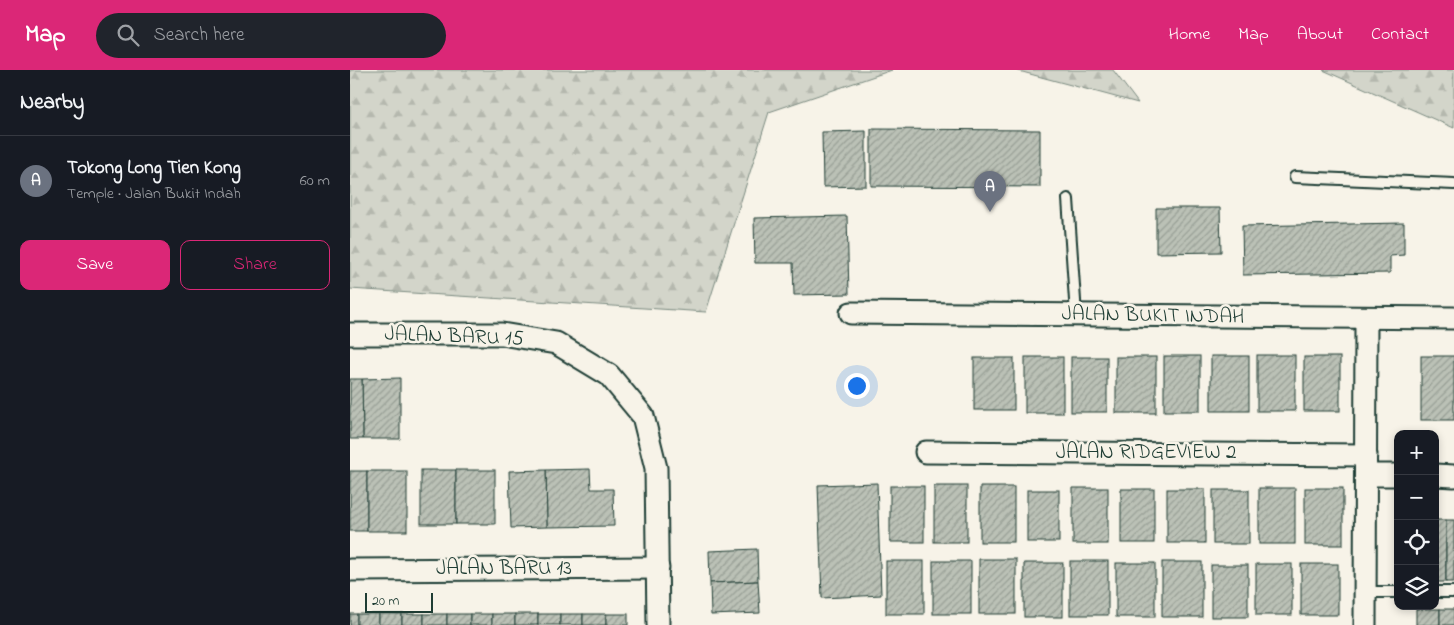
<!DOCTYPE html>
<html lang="en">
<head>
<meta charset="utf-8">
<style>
  :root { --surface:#171b24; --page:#20242c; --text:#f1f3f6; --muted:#9ea1a6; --line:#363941; --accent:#db2777 }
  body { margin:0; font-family:"Indie Flower",sans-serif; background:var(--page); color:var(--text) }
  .controls { position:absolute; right:15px; bottom:15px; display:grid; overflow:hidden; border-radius:10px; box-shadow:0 2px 8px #0003 }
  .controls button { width:45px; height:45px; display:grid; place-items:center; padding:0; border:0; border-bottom:1px solid var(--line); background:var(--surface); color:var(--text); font:25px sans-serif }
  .scale { position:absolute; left:15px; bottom:12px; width:68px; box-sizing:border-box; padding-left:5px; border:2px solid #1f3d34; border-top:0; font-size:14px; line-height:18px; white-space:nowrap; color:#1f3d34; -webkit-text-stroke:4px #f7f3e8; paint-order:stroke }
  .you { position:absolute; left:506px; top:315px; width:18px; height:18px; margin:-12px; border:4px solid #fff; border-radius:50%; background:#1a73e8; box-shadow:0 0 0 8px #1a73e833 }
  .badge { display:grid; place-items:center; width:32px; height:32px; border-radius:50%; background:var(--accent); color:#fff; font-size:16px; font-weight:700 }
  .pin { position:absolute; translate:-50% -41px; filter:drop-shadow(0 1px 2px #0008) }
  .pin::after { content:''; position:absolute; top:26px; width:18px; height:15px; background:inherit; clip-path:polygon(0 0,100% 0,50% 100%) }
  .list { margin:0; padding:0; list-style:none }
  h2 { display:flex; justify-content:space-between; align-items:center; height:65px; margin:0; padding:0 20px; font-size:21px }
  h2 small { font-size:16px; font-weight:400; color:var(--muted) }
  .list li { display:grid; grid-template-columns:32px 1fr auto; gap:15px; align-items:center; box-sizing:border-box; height:90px; padding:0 20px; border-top:1px solid var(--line) }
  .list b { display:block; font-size:19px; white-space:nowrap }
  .list p { margin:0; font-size:16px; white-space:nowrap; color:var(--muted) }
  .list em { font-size:16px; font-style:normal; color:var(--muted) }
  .actions { display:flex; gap:10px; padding:15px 20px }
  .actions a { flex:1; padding:11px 0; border:1px solid var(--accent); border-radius:10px; text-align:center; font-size:18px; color:var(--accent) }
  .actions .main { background:var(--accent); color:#fff }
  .icon { flex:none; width:28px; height:28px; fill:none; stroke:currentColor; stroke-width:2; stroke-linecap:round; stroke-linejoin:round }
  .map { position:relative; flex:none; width:1104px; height:555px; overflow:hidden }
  header { display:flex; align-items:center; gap:30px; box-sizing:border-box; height:70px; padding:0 25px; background:var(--accent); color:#fff }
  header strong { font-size:24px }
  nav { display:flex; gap:28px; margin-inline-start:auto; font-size:18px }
  .search { width:350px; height:45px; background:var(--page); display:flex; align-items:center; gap:12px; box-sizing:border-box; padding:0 18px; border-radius:28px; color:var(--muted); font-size:19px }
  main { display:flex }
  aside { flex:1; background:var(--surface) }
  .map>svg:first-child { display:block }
</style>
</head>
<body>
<header>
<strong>Map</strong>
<div class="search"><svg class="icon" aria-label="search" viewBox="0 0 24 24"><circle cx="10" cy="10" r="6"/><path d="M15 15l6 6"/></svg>Search here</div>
<nav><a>Home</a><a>Map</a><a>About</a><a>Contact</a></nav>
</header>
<main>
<aside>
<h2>Nearby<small></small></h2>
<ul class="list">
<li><span class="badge" style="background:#6b7280">A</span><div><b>Tokong Long Tien Kong</b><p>Temple · Jalan Bukit Indah</p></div><em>60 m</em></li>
</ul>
<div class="actions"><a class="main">Save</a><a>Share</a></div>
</aside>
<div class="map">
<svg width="1104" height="555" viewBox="0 0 1104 555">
  <defs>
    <pattern id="forest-firs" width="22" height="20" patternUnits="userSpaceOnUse" patternTransform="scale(1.25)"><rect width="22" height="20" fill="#d3d5ca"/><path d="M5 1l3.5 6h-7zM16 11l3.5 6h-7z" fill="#b5b8ae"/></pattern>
    <pattern id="building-hatch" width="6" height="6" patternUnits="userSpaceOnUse" patternTransform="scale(1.25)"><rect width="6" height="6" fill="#bbc1b6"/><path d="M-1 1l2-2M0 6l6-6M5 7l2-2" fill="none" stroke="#979e95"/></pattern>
  </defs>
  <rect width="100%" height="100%" fill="#f7f3e8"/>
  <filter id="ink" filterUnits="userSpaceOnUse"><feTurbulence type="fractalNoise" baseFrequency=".02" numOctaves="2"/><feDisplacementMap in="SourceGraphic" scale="10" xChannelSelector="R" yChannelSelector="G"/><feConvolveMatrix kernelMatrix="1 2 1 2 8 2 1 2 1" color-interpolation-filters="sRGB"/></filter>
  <g filter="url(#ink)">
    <g fill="url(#forest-firs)" stroke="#79897f">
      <polygon points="0,0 542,0 419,42 356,242 0,219"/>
      <polygon points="665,0 763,0 788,33"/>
      <polygon points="973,0 1104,0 1104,58"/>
    </g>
    <g fill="url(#building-hatch)" stroke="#1f3d34">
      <polygon points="521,59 690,60 690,117 521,116"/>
      <polygon points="516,61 516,116 473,117 472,62"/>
      <polygon points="806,138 870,138 871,182 806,183"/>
      <polygon points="497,146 499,224 444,225 443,193 405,193 404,148"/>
      <polygon points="1054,153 1054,185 1040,186 1040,203 893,205 892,156"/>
      <rect x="907" y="285" width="38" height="56"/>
      <rect x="814" y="286" width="36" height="55"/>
      <rect x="861" y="286" width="38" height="55"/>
      <rect x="1071" y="286" width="33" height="64"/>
      <rect x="675" y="287" width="38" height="56"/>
      <rect x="721" y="287" width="36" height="55"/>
      <rect x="766" y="287" width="40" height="56"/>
      <rect x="954" y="287" width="36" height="54"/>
      <rect x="624" y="288" width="40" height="52"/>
      <polygon points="50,308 50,369 13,369 12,309"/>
      <polygon points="0,309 12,309 13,369 0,369"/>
      <polygon points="240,399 241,419 263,419 264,456 197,457 196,400"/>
      <rect x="71" y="400" width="35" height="54"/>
      <rect x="106" y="400" width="39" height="54"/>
      <polygon points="196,400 197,457 161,458 159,401"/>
      <rect x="0" y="401" width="17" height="60"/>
      <rect x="17" y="401" width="40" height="60"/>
      <polygon points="527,413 531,525 472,528 468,415"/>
      <rect x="540" y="416" width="34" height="56"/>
      <rect x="584" y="416" width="33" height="56"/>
      <rect x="630" y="417" width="34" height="55"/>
      <rect x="723" y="418" width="35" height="56"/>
      <rect x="909" y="418" width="36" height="56"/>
      <rect x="955" y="418" width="38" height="57"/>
      <rect x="771" y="419" width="33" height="54"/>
      <rect x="817" y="419" width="38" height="54"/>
      <rect x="677" y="420" width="32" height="52"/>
      <rect x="863" y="420" width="36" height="54"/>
      <rect x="1085" y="450" width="11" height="62"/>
      <rect x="1096" y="450" width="8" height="62"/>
      <polygon points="407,479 408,511 360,513 359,481"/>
      <rect x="629" y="489" width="37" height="55"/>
      <rect x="536" y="491" width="38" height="53"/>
      <rect x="583" y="491" width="38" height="53"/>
      <rect x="720" y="491" width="38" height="54"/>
      <rect x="812" y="492" width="40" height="55"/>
      <rect x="674" y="493" width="39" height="54"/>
      <rect x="766" y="493" width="39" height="54"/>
      <rect x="906" y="494" width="36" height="51"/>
      <rect x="951" y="494" width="37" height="51"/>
      <rect x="861" y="495" width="37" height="52"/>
      <polygon points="408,511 410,543 361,545 360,513"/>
      <rect x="1066" y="539" width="24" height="16"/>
      <rect x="1090" y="539" width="14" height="16"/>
      <rect x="0" y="544" width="7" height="11"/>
      <rect x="7" y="544" width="22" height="11"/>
      <rect x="29" y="544" width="23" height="11"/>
      <rect x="52" y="544" width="22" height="11"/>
      <rect x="74" y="544" width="23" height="11"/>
      <rect x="97" y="544" width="23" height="11"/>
      <rect x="120" y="544" width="22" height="11"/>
      <rect x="142" y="544" width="23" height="11"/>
      <rect x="165" y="544" width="23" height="11"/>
      <rect x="188" y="544" width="22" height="11"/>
      <rect x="210" y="544" width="23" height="11"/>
      <rect x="233" y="544" width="23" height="11"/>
      <rect x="256" y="544" width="22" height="11"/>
    </g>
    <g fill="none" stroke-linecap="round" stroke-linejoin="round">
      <g stroke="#1f3d34" stroke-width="14">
        <g id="lane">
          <polyline points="945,107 1104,114"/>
          <polyline points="718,129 726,245"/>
          <polyline points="1015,522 1048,522"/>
          <polyline points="1085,522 1104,522"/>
        </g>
      </g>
      <g stroke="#1f3d34" stroke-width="25">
        <g id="street">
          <polyline points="501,243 1104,248"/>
          <polyline points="0,264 152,264 206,273 259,305 293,346 306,398 308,555"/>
          <polyline points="576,382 1016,385"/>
          <polyline points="1016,405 1048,405"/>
          <polyline points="1085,405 1104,406"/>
          <polyline points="0,500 308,498"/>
          <polyline points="1015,555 1016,248"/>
        </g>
      </g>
      <use href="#lane" stroke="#f7f3e8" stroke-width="10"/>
      <use href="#street" stroke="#f7f3e8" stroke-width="21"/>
    </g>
  </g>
  <g text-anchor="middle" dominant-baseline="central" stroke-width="5" stroke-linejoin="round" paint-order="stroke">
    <g font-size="21" fill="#1f3d34" stroke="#f7f3e8">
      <text transform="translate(803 246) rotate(1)">JALAN BUKIT INDAH</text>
      <text transform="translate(104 267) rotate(2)">JALAN BARU 15</text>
      <text x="796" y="383">JALAN RIDGEVIEW 2</text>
      <text x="154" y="499">JALAN BARU 13</text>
    </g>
  </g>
</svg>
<div class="controls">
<button>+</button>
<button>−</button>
<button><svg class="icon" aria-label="locate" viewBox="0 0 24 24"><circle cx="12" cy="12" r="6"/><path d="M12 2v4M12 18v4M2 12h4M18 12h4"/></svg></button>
<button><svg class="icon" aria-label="layers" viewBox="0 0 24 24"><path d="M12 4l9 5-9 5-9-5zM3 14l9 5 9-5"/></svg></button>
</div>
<div class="scale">20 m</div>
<div class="you"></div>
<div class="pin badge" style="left:640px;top:142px;background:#6b7280">A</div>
</div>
</main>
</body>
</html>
